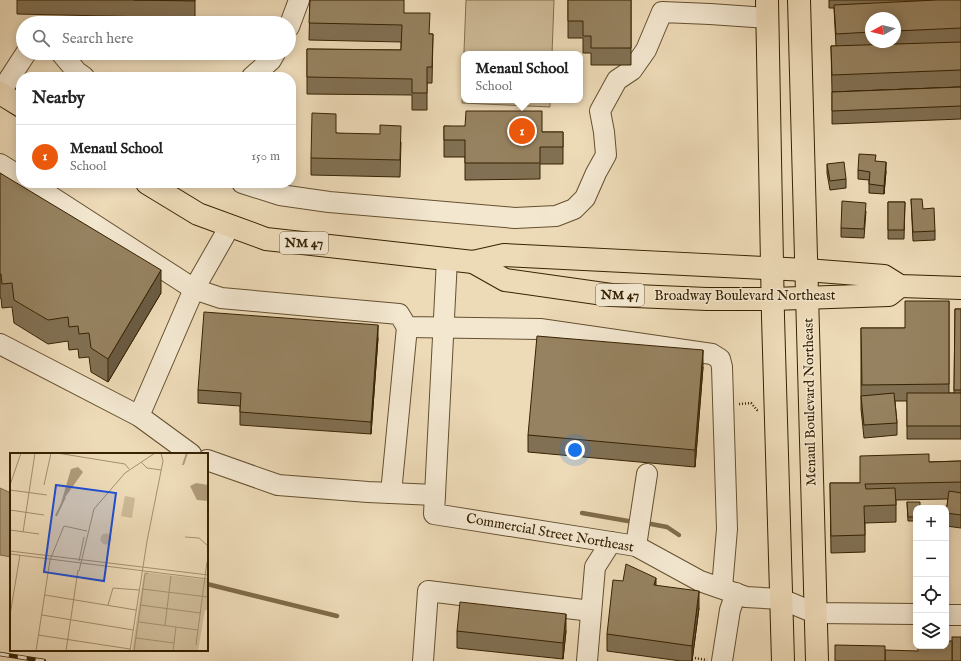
<!DOCTYPE html>
<html lang="en">
<head>
<meta charset="utf-8">
<style>
  :root { --surface:#fff; --page:#f2f2f2; --text:#222; --muted:#767676; --line:#e0e0e0; --accent:#ea580c }
  body { margin:0; font-family:"IM FELL English",serif; background:var(--page); color:var(--text) }
  .controls { position:absolute; right:12px; bottom:12px; display:grid; overflow:hidden; border-radius:8px; box-shadow:0 2px 10px #0003 }
  .controls button { width:36px; height:36px; display:grid; place-items:center; padding:0; border:0; border-bottom:1px solid var(--line); background:var(--surface); color:var(--text); font:20px sans-serif }
  .compass { position:absolute; left:865px; top:12px; width:36px; height:36px; border-radius:50%; background:var(--surface); box-shadow:0 2px 10px #0003; rotate:262deg }
  .you { position:absolute; left:575px; top:450px; width:14px; height:14px; margin:-10px; border:3px solid #fff; border-radius:50%; background:#1a73e8; box-shadow:0 0 0 6px #1a73e833 }
  .badge { display:grid; place-items:center; width:26px; height:26px; border-radius:50%; background:var(--accent); color:#fff; font-size:13px; font-weight:700 }
  .pin { position:absolute; translate:-50% -50%; border:2px solid #fff; box-shadow:0 1px 4px #0006 }
  .popup { position:absolute; left:461px; top:51px; width:122px; height:52px; box-sizing:border-box; display:grid; place-content:center; border-radius:8px; background:var(--surface); filter:drop-shadow(0 1px 3px #0005); font-size:13px; white-space:nowrap; color:var(--muted) }
  .popup b { font-size:15px; color:var(--text) }
  .popup::after { content:''; position:absolute; left:50%; top:100%; margin-left:-8px; border:8px solid transparent; border-top-color:var(--surface) }
  .list { margin:0; padding:0; list-style:none }
  h2 { display:flex; justify-content:space-between; align-items:center; height:52px; margin:0; padding:0 16px; font-size:17px }
  h2 small { font-size:13px; font-weight:400; color:var(--muted) }
  .list li { display:grid; grid-template-columns:26px 1fr auto; gap:12px; align-items:center; box-sizing:border-box; height:64px; padding:0 16px; border-top:1px solid var(--line) }
  .list b { display:block; font-size:15px; white-space:nowrap }
  .list p { margin:0; font-size:13px; white-space:nowrap; color:var(--muted) }
  .list em { font-size:13px; font-style:normal; color:var(--muted) }
  .icon { flex:none; width:22px; height:22px; fill:none; stroke:currentColor; stroke-width:2; stroke-linecap:round; stroke-linejoin:round }
  .map { position:relative; flex:none; width:961px; height:661px; overflow:hidden }
  .search { position:absolute; background:var(--surface); box-shadow:0 2px 10px #0003; left:16px; top:16px; width:280px; height:44px; display:flex; align-items:center; gap:10px; box-sizing:border-box; padding:0 14px; border-radius:22px; color:var(--muted); font-size:15px }
  .panel { position:absolute; background:var(--surface); box-shadow:0 2px 10px #0003; left:16px; top:72px; width:280px; height:116px; border-radius:16px }
  .map>svg:first-child { display:block }
</style>
</head>
<body>
<div class="map">
<svg width="961" height="661" viewBox="0 0 961 661">
  <rect width="100%" height="100%" fill="#eddab7"/>
  <filter id="stains"><feTurbulence type="fractalNoise" baseFrequency=".005" numOctaves="4"/><feColorMatrix values="0 0 0 0 .2 0 0 0 0 .09 0 0 0 0 .02 0 0 0 .5 -.17"/></filter>
  <radialGradient id="worn" r=".72"><stop offset=".6" stop-color="#630" stop-opacity="0"/><stop offset="1" stop-color="#630" stop-opacity=".3"/></radialGradient>
  <polygon fill="#cebb98" stroke="#826e4d" points="466,0 554,0 552,54 464,54 464,100 550,100 550,107 462,103"/>
  <polygon fill="#af9b79" stroke="#7f6b49" points="0,488 11,493 11,557 0,555"/>
  <g fill="none" stroke-linecap="round" stroke-linejoin="round">
    <g stroke="#7f6b49" stroke-width="4.5">
      <polyline points="582,513 628,521"/>
      <polyline points="651,524 667,527 679,535"/>
      <polyline points="207,584 337,616"/>
    </g>
    <g stroke="#64502f" stroke-width="22">
      <g id="minor">
        <polyline points="289,27 299,0"/>
        <polyline points="61,53 77,72 84,77"/>
        <polyline points="252,77 271,60 275,53"/>
        <polyline points="0,93 26,53"/>
        <polyline points="0,164 21,177"/>
        <polyline points="30,183 194,289 221,298 399,314 407,327 540,329 712,354 720,359 722,367 727,529 722,588"/>
        <polyline points="242,183 280,195 329,202 515,218 556,216 574,209 585,198 596,173 606,155 604,132 600,111 617,80 632,70 646,50 662,12 710,14 768,18"/>
        <polyline points="447,259 434,514 636,546 700,581 746,597 781,599 815,613 916,614"/>
        <polyline points="0,344 139,416"/>
        <polyline points="191,454 139,416 194,289 230,226"/>
        <polyline points="207,460 278,485 368,492 435,495"/>
        <polyline points="391,493 407,327"/>
        <polyline points="636,546 647,474"/>
        <polyline points="946,615 961,615"/>
        <polyline points="423,661 428,591 591,611"/>
        <polyline points="587,661 595,567 611,542"/>
        <polyline points="722,661 730,610 736,593"/>
      </g>
    </g>
    <g stroke="#372202" stroke-width="24">
      <g id="major">
        <polyline points="767,0 773,317 783,661"/>
        <polyline points="799,0 817,661"/>
        <polyline points="0,93 21,106"/>
        <polyline points="147,183 198,214 266,239 473,262 504,255 806,270 884,276 900,286 961,288"/>
        <polyline points="473,262 505,280 611,295 707,299 773,299 889,295 900,286"/>
      </g>
    </g>
    <g stroke="#372202" stroke-width="2.5" stroke-dasharray="1 2" stroke-linecap="butt">
      <polyline points="739,404 751,403 757,410 759,410"/>
      <polyline points="695,658 707,660"/>
    </g>
    <use href="#minor" stroke="#f3e7d0" stroke-width="20"/>
    <use href="#major" stroke="#eddab7" stroke-width="22"/>
    <g stroke="#372202" stroke-width="4.5">
      <polyline id="rail" points="0,654 44,661"/>
    </g>
    <use href="#rail" stroke="#f3e7d0" stroke-width="3" stroke-dasharray="9" stroke-linecap="butt"/>
  </g>
  <g fill="#817053" stroke="#372202" fill-rule="evenodd">
    <polygon points="17,0 195,0 195,18 17,14"/>
    <polygon points="310,0 404,13 430,34 433,34 432,83 427,83 427,110 412,110 412,95 307,94 307,49 401,50 401,42 309,40"/>
    <polygon points="568,0 631,0 631,65 591,65 591,53 583,53 583,38 568,38"/>
    <path d="M829,0H961V87L832,92L831,46H836L834,8H829ZM871,18H895V42H871Z"/>
    <polygon points="961,87 961,119 832,124 832,92"/>
    <polygon points="444,126 542,132 563,132 563,164 540,164 540,179 465,180 465,157 444,157"/>
    <polygon points="336,133 401,142 400,177 311,175 311,158"/>
    <polygon points="876,161 886,171 884,194 869,193 869,180 858,179 858,170"/>
    <polygon points="827,164 846,179 846,188 830,190 827,173"/>
    <polygon points="0,173 161,293 108,382 91,372 89,357 79,358 78,349 69,350 68,341 48,344 14,323 12,307 2,308 1,298 0,298"/>
    <polygon points="911,199 923,209 935,231 935,240 913,241"/>
    <polygon points="888,202 905,202 904,239 888,239"/>
    <polygon points="866,211 864,238 841,237 841,228"/>
    <polygon points="949,301 949,393 954,393 955,309 961,309 961,439 907,439 907,401 895,401 897,423 897,435 864,438 861,409 861,328 905,328"/>
    <polygon points="378,338 371,434 240,425 240,406 198,403 198,390"/>
    <polygon points="703,367 695,467 528,452 528,435"/>
    <polygon points="961,461 961,528 946,526 946,513 948,499 896,500 896,522 865,523 865,552 831,553 830,483 860,483 929,462"/>
    <polygon points="907,502 916,508 916,521 908,521"/>
    <polygon points="656,586 699,608 692,661 681,661 607,651 607,634"/>
    <polygon points="457,631 566,631 563,659 457,648"/>
  </g>
  <g fill="#695b43" stroke="#372202">
    <polygon points="886,162 886,171 884,194 884,186"/>
    <polygon points="161,270 161,293 108,382 108,359"/>
    <polygon points="378,325 378,338 371,434 371,422"/>
    <polygon points="703,350 703,367 695,467 695,450"/>
    <polygon points="656,578 656,595 654,585"/>
    <polygon points="699,591 699,608 692,661 692,646"/>
    <polygon points="566,614 566,631 563,659 563,643"/>
  </g>
  <g fill="#968260" stroke="#372202">
    <polygon points="134,0 195,0 195,1"/>
    <polygon points="310,0 404,0 404,13 430,13 429,34 433,34 432,67 427,67 427,93 412,93 412,79 307,77 307,49 401,50 402,25 309,23"/>
    <polygon points="568,0 631,0 631,48 591,48 591,36 583,36 583,21 568,21"/>
    <polygon points="937,0 961,0 961,28 895,31 895,18 871,18 871,32 836,34 834,5"/>
    <polygon points="961,42 961,70 832,75 831,46"/>
    <polygon points="961,87 961,106 832,111 832,92"/>
    <polygon points="466,111 542,111 542,132 563,132 563,147 540,147 540,163 465,163 465,140 444,140 444,126 465,126"/>
    <polygon points="312,113 336,114 336,133 380,134 380,125 401,126 400,160 311,158"/>
    <polygon points="859,154 876,155 875,161 886,162 884,186 869,184 870,172 858,170"/>
    <polygon points="844,162 846,179 830,181 827,164"/>
    <polygon points="0,173 161,270 108,359 91,348 89,333 79,334 78,326 69,327 68,317 48,320 14,300 12,283 2,284 1,274 0,274"/>
    <polygon points="911,199 922,199 923,209 934,208 935,231 913,232"/>
    <polygon points="842,201 866,203 864,229 841,228"/>
    <polygon points="888,202 905,202 904,230 888,230"/>
    <polygon points="905,301 949,301 949,384 862,385 861,328 905,328"/>
    <polygon points="955,309 961,309 961,390 954,390"/>
    <polygon points="204,312 378,325 371,422 240,412 241,393 198,390"/>
    <polygon points="537,336 703,350 695,450 528,435"/>
    <polygon points="894,393 897,423 864,425 861,396"/>
    <rect x="907" y="393" width="54" height="33"/>
    <polygon points="929,454 929,462 961,461 961,482 865,484 866,489 895,488 896,505 864,506 865,535 831,536 830,483 860,483 860,456"/>
    <polygon points="949,491 961,493 961,515 946,513"/>
    <polygon points="907,502 920,502 920,508 916,508 916,517 908,517"/>
    <polygon points="626,564 656,578 654,585 699,591 692,646 607,634 613,580 623,581"/>
    <polygon points="460,602 566,614 563,643 457,631"/>
    <rect x="952" y="637" width="9" height="24"/>
    <polygon points="946,641 952,641 952,661 885,661 885,650 918,651 918,646 946,646"/>
    <polygon points="835,645 885,646 885,661 835,661"/>
  </g>
  <g text-anchor="middle" dominant-baseline="central" stroke-width="3" stroke-linejoin="round" paint-order="stroke">
    <g fill="#f3e7d0" stroke="#6f5d40" stroke-width="1">
      <rect x="280" y="232" width="48" height="22" rx="3"/>
      <rect x="596" y="284" width="48" height="22" rx="3"/>
    </g>
    <g font-size="13" font-weight="bold" fill="#372202">
      <text x="304" y="243">NM 47</text>
      <text x="620" y="295">NM 47</text>
    </g>
    <g font-size="14" fill="#372202" stroke="#f3e7d0">
      <text x="745" y="296">Broadway Boulevard Northeast</text>
      <text transform="translate(810 402) rotate(-91)">Menaul Boulevard Northeast</text>
      <text transform="translate(550 533) rotate(10)">Commercial Street Northeast</text>
    </g>
  </g>
  <g transform="translate(10 453)">
    <rect width="198" height="198" fill="#eddab7"/>
    <path d="M115,43L125,45L122,65L111,63ZM90.5 86a5.5 5.5 0 1 1 11 0a5.5 5.5 0 1 1-11 0ZM134,119L198,127V157H195L188,198H122Z" fill="#cebb98"/>
    <path d="M68,14L73,19L51,50L61,16ZM186,30L198,32V48L187,47L180,33Z" fill="#af9b79"/>
    <path fill="none" stroke="#af9b79" stroke-width="2" d="M173,12L177,0M46,63L55,44"/>
    <path fill="none" stroke="#a4906f" stroke-width="1" d="M47,0L115,11L119,16M131,9L137,15L151,17M0,32L11,0M34,32L41,0M0,37L37,42M0,57L34,62M0,77L29,81M13,79L25,0M175,84L189,85L198,93M0,98L198,122M0,101L198,126M69,108L74,84M69,118L84,56L115,20L145,0M132,136L198,144M35,142L126,157M98,152L103,135L129,137M130,152L190,160M0,162L10,102M32,162L123,177M129,169L188,177M155,172L161,123M28,182L120,196M126,185L164,190M186,192L197,109M26,198L40,107L54,73L77,78M56,198L68,117M120,198L137,88L153,8L151,0M124,198L135,121L138,120M163,198L166,174"/>
    <path fill="#1d4ed8" fill-opacity="0.15" stroke="#1d4ed8" stroke-width="2" d="M46,32L106,40L94,128L34,119Z"/>
    <rect width="198" height="198" fill="none" stroke="#372202" stroke-width="2"/>
  </g>
  <rect width="100%" height="100%" filter="url(#stains)"/>
  <rect width="100%" height="100%" fill="url(#worn)"/>
</svg>
<div class="controls">
<button>+</button>
<button>−</button>
<button><svg class="icon" aria-label="locate" viewBox="0 0 24 24"><circle cx="12" cy="12" r="6"/><path d="M12 2v4M12 18v4M2 12h4M18 12h4"/></svg></button>
<button><svg class="icon" aria-label="layers" viewBox="0 0 24 24"><path d="M12 4l9 5-9 5-9-5zM3 14l9 5 9-5"/></svg></button>
</div>
<svg class="compass" viewBox="-18 -18 36 36"><path d="M0-13l5 13h-10z" fill="#e53935"/><path d="M0 13l5-13h-10z" fill="#767676"/></svg>
<div class="you"></div>
<div class="pin badge" style="left:522px;top:131px">1</div>
<div class="popup"><b>Menaul School</b>School</div>
<div class="search"><svg class="icon" aria-label="search" viewBox="0 0 24 24"><circle cx="10" cy="10" r="6"/><path d="M15 15l6 6"/></svg>Search here</div>
<section class="panel">
<h2>Nearby<small></small></h2>
<ul class="list">
<li><span class="badge">1</span><div><b>Menaul School</b><p>School</p></div><em>150 m</em></li>
</ul>
</section>
</div>
</body>
</html>
